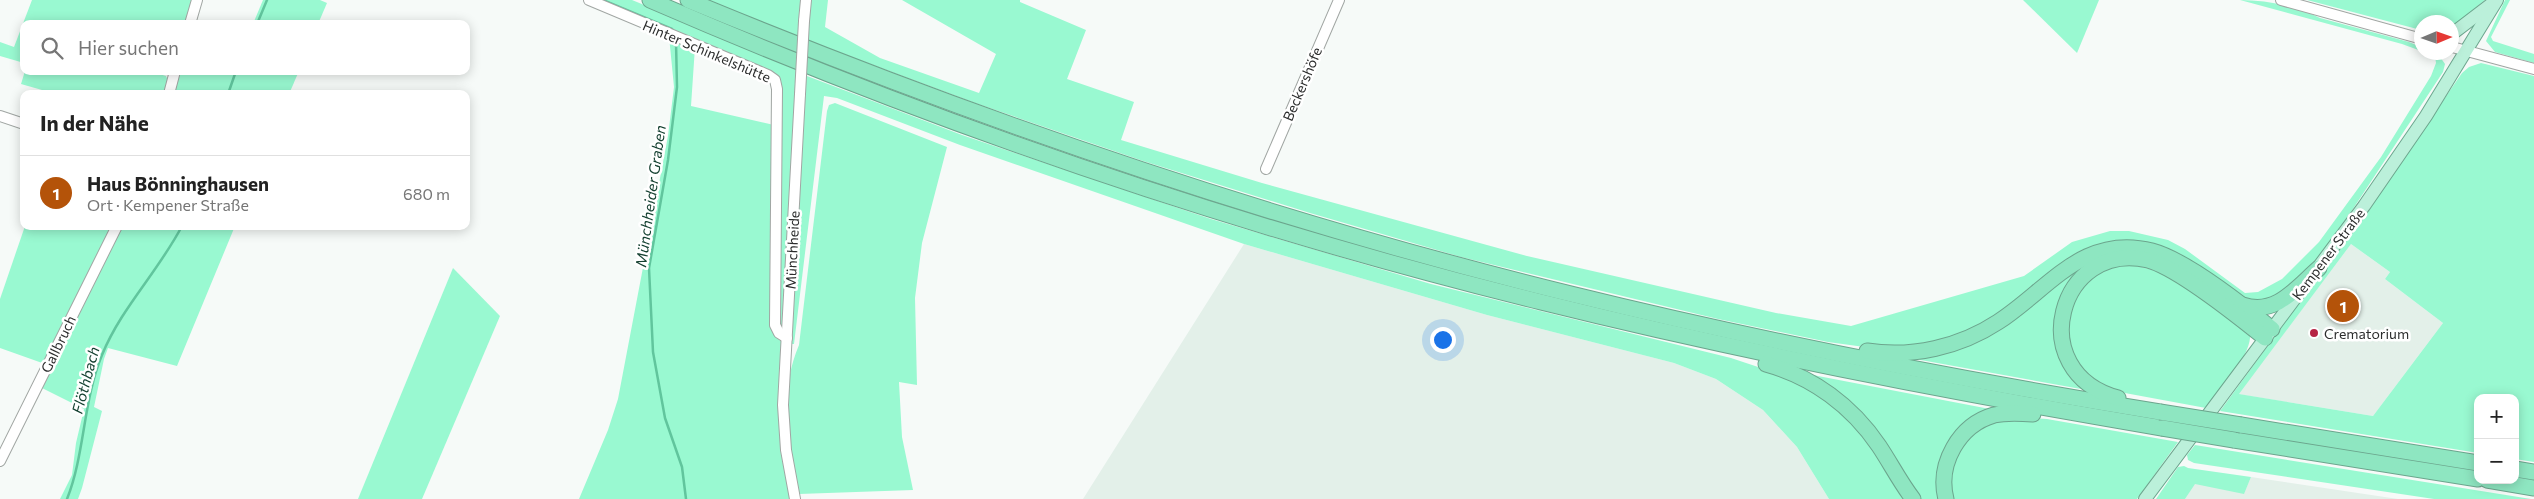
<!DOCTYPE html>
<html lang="de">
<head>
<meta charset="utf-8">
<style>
  :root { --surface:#fff; --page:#f6f6f6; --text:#222; --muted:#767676; --line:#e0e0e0; --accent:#b45309 }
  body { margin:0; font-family:Commissioner,sans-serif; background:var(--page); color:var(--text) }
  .controls { position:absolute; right:15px; bottom:15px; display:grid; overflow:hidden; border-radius:10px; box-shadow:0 2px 12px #0003 }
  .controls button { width:45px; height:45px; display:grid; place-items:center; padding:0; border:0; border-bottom:1px solid var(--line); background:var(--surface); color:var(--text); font:25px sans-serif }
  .compass { position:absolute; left:2414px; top:15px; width:45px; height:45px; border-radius:50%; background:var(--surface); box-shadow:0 2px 12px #0003; rotate:88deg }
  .you { position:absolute; left:1442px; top:339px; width:18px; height:18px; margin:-12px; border:4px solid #fff; border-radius:50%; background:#1a73e8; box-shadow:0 0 0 8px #1a73e833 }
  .badge { display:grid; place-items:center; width:32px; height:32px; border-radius:50%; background:var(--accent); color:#fff; font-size:16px; font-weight:700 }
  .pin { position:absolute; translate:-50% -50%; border:2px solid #fff; box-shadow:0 1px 5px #0006 }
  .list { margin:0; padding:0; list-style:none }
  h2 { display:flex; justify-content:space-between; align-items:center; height:65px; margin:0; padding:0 20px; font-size:21px }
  h2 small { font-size:16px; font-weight:400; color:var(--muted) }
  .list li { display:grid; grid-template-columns:32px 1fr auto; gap:15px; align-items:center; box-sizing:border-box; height:75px; padding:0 20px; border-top:1px solid var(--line) }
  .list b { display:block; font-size:19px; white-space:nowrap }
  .list p { margin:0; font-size:16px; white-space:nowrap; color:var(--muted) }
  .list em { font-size:16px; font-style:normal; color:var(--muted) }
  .icon { flex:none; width:28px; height:28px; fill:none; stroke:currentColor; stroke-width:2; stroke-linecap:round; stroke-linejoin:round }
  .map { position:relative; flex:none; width:2534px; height:499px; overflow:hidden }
  .search { position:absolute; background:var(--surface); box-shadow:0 2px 12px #0003; left:20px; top:20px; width:450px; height:55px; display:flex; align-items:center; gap:12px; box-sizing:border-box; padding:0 18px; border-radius:10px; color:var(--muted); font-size:19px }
  .panel { position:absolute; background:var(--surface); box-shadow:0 2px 12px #0003; left:20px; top:90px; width:450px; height:140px; border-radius:10px }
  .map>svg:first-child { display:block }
</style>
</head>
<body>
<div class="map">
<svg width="2534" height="499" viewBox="0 0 2534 499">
  <rect width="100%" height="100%" fill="#f6faf8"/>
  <g fill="#e3f0e9">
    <polygon points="1244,244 1487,315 1674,363 1716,379 1763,410 1797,447 1829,499 1083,499"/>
    <polygon points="2351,244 2390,272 2385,279 2443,323 2373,416 2238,394"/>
    <polygon points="2251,477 2398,499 2185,499 2195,483 2244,493"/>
  </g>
  <g fill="#99f9d1" fill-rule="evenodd">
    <polygon points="32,0 194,0 187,24 24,24 24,63 0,56 0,42 14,47"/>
    <polygon points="263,0 320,0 327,3 318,24 253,24"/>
    <polygon points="595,0 632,0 786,63 807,76 962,135 1211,219 1431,284 1731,358 1806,383 1851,418 1910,499 1829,499 1797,447 1763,410 1716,379 1674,363 1487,315 1244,244 960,145 837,98 824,96 794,344 790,344 784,330 778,328 780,78"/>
    <polygon points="708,0 828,0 825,27 880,58 979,93 996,54 902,0 1020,0 1020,2 1086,30 1067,79 1134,102 1121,140 1262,183 1527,256 1776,313 1851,326 2024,276 2072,242 2110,231 2129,231 2168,240 2185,249 2245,293 2258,292 2282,279 2319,242 2381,157 2431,76 2436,63 2435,56 2426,53 2438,54 2445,64 2443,72 2324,253 2271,302 2259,305 2103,245 2075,255 1996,317 1964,334 1936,343 1879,349 1828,342 1718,319 1461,257 1310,213 1143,161 975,103 760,23"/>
    <polygon points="2023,0 2099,0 2077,53"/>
    <path d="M2240,0C2267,0 2296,6 2320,18L2409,42L2421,47V51L2402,44Z"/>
    <polygon points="2307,0 2485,0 2452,27 2452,22 2422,22 2421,30"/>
    <polygon points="2505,0 2510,0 2491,37 2493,41 2534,54 2534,63 2495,52 2486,41"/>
    <polygon points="669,36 695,47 691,106 774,125 777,336 783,343 792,499 579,499 608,430 618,399 668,136 674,87"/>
    <path d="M2481,63L2534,76V462L2515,459V398H2478V453L2220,411L2371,205L2462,73L2469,67ZM2351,244L2390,272L2385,279L2443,323L2373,416L2239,394Z"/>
    <polygon points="25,71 149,71 166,76 169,83 166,94 56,94 21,84"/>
    <polygon points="178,71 299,71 289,94 171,94"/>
    <path d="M835,103L947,147L922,243L915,298L917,385L899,382L902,437L913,490L799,494C789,443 778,394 799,345L827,111L829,105Z"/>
    <polygon points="25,226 113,226 45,364 0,348 0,299"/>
    <polygon points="120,226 235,226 177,366 108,348 104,359 94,407 102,411 82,488 78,499 60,499 72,475 76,443 84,409 40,387"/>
    <polygon points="2147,257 2088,269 2058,336 2092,391 1904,357 1960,344 2082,261"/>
    <path d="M2128,263L2166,274L2250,333C2253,354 2219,391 2206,408L2114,391L2082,371L2069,347L2068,314L2075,295L2099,269Z"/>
    <polygon points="453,268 500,316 422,499 358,499"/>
    <polygon points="1806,373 1818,376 1995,410 1958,437 1944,499 1916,499 1877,438"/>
    <path d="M2020,417L2047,419L2178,442L2137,499H1953C1943,468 1964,429 1996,420C2003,418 2012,418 2020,417Z"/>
    <polygon points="2195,445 2531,499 2434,499 2194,463 2188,460 2187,455"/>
    <polygon points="2184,466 2188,468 2251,477 2244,494 2195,484 2185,499 2156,499 2178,467"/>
  </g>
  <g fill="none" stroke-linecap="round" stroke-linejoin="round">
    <g stroke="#61c59d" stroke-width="2.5">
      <polyline points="603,0 672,29"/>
      <polyline points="257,24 267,0"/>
      <polyline points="676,42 677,87 668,160 649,268 653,352 665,418 682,467 686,499"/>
      <polyline points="228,94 236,71"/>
      <path d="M67,499C85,454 83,400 102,355C121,308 158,272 182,226"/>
    </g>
    <g stroke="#a1a6a3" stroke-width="12">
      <g id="minor">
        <polyline points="589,0 768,75 775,80 777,89 775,325 779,333 787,338"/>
        <polyline points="2281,0 2422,39"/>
        <polyline points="804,21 806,0"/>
        <polyline points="190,24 197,0"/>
        <polyline points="2452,47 2534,69"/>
        <polyline points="169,94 175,71"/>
        <polyline points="0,116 24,124"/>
        <polyline points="1266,169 1339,0"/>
        <polyline points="0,461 117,226"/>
        <polyline points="795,499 786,450 783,405 800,94"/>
      </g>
    </g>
    <g stroke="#6ca58d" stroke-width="14">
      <g id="major">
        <polyline points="2452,34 2490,5"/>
        <polyline points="2145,499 2364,206 2426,116 2497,0"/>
      </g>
    </g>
    <g stroke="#6ca58d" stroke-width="17">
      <g id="highway">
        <path d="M650,0C938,125 1237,227 1541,302C1746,353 1953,393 2162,428"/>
        <path d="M688,0C975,119 1269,220 1571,294C1766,342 1962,380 2160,412"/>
        <path d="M2243,305C2276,316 2296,288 2319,268"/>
        <path d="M1867,351C1912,358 1960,347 1998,322C2048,290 2083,233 2152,251C2186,260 2244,306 2272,329"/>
        <path d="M1766,364C1813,377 1852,406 1879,446C1891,464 1900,482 1913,499"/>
        <path d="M2118,398C2022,372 2059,239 2148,260C2178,268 2239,317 2265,338"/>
        <polyline points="2241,425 2478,463"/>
        <polyline points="2234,440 2478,479"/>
        <polyline points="2515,469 2534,472"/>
        <polyline points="2487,480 2534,488"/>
        <path d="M1946,499C1937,464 1959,425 1994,415C2007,412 2020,413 2033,414"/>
      </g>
    </g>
    <use href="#minor" stroke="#fff" stroke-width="10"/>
    <use href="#major" stroke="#bbf0da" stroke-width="12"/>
    <use href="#highway" stroke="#8ee6c1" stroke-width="15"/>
    <g stroke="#a1a6a3" stroke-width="12" stroke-linecap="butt">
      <polyline id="minor-bridge" points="800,94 804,21"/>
    </g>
    <g stroke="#6ca58d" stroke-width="17" stroke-linecap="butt">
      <g id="highway-bridge">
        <polyline points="2160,412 2241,425"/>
        <polyline points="2162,428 2234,440"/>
      </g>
    </g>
    <use href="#minor-bridge" stroke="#fff" stroke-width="10"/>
    <use href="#highway-bridge" stroke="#8ee6c1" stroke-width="15"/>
  </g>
  <circle fill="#b62444" stroke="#fff" stroke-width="2" cx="2314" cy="333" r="5"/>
  <g text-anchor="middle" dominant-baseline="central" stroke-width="5" stroke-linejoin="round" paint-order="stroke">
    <g font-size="14" fill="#2c2d2d" stroke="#fff">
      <text transform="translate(707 51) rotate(23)">Hinter Schinkelshütte</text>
      <text transform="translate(1302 84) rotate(-67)">Beckershöfe</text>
      <text transform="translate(792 250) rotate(-87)">Münchheide</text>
      <text transform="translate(2328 254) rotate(-53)">Kempener Straße</text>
      <text transform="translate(58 344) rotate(-64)">Gallbruch</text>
    </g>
    <g font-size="14" fill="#2c2d2d" stroke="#fff" text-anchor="start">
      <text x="2324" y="333">Crematorium</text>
    </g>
    <g font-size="15" font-style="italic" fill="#154131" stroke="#fff">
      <text transform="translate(650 196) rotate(-82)">Münchheider Graben</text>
      <text transform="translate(85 380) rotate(-75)">Flöthbach</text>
    </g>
  </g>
</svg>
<div class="controls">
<button>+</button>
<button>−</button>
</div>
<svg class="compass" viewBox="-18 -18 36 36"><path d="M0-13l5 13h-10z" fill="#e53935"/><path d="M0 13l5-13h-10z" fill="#767676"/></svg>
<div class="you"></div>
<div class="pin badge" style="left:2343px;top:306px">1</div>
<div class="search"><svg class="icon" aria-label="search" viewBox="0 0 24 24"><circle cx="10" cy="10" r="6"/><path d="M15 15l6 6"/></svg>Hier suchen</div>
<section class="panel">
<h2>In der Nähe<small></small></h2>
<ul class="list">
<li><span class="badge">1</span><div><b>Haus Bönninghausen</b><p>Ort · Kempener Straße</p></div><em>680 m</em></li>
</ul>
</section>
</div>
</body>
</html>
